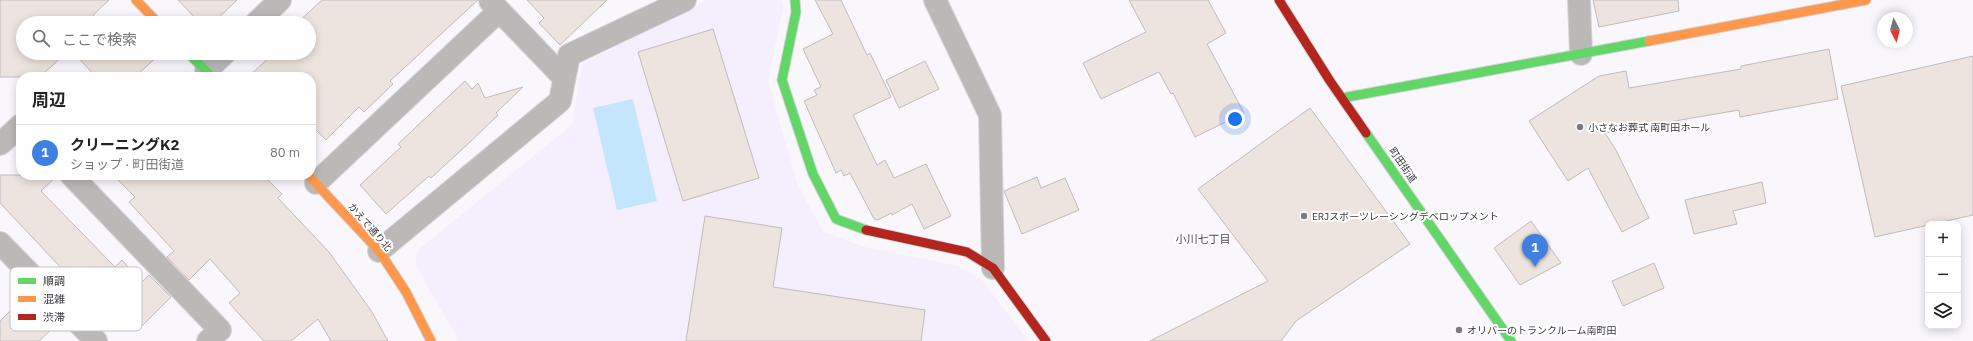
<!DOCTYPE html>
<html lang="ja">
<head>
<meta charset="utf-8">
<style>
  :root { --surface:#fff; --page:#f6f6f6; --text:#222; --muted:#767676; --line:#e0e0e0; --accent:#7c7980 }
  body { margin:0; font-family:"IBM Plex Sans","Noto Sans JP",sans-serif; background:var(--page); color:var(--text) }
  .controls { position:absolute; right:12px; bottom:12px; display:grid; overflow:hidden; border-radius:8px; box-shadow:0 2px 10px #0003 }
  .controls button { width:36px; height:36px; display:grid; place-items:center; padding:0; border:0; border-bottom:1px solid var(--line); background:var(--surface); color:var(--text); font:20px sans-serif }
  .compass { position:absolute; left:1877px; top:12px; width:36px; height:36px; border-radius:50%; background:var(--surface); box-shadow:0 2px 10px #0003; rotate:173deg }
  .you { position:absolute; left:1235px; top:119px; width:14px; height:14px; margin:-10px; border:3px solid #fff; border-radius:50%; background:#1a73e8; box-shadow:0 0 0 6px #1a73e833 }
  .badge { display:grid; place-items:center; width:26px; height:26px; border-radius:50%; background:var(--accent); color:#fff; font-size:13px; font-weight:700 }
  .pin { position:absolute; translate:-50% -33px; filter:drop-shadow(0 1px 2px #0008) }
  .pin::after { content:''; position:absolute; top:21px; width:14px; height:12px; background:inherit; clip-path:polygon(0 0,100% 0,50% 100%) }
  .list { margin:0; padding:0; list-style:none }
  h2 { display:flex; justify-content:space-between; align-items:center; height:52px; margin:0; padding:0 16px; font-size:17px }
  h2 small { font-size:13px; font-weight:400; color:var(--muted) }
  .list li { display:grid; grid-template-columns:26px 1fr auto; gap:12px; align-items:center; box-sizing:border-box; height:56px; padding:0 16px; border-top:1px solid var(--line) }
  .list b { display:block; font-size:15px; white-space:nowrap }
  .list p { margin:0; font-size:13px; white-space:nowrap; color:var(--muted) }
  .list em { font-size:13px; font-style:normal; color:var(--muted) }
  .icon { flex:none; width:22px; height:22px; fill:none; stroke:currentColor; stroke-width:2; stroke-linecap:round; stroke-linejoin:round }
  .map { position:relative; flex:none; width:1973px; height:341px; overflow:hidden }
  .search { position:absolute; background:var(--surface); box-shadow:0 2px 10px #0003; left:16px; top:16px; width:300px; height:44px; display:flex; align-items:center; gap:10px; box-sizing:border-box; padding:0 14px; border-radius:22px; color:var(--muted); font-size:15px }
  .panel { position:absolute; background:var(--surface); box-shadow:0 2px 10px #0003; left:16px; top:72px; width:300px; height:108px; border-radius:16px }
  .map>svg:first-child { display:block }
</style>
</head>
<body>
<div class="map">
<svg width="1973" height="341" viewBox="0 0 1973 341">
  <rect width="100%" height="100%" fill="#f9f7fc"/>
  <polygon fill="#f4eefd" points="707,0 781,0 783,8 768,81 797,183 823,232 868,248 959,266 982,280 1028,341 459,341 415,264 418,250 572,125 582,64"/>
  <polygon fill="#c4e6fd" points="633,99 657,201 617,210 593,108"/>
  <g fill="#ede3df" stroke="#c0bcbc">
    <polygon points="0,0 109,0 93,15 101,23 23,23 23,53 66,53 40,77 0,77"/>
    <polygon points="178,0 237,0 213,23 200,23"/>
    <polygon points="322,0 478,0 390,81 393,84 364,112 359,107 326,140 311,125 311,77 248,77 274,53 309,53 309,23 297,23"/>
    <polygon points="527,0 607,0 560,45 539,23 544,18"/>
    <polygon points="815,0 841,0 867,55 870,53 891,97 853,115 877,165 885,160 894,178 926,164 951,216 924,229 912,204 892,215 891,213 878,220 874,219 850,173 844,176 841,170 836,173 804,101 817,95 814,90 821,87 803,49 833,34"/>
    <polygon points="1129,0 1208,0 1226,33 1207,44 1244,113 1195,137 1173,93 1171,94 1159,72 1101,99 1083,63 1146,32"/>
    <polygon points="1593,0 1678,0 1679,11 1599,27"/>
    <polygon points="713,29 759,178 683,201 638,52"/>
    <polygon points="1829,49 1838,99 1740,117 1739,110 1605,133 1616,150 1649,218 1622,232 1588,168 1568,181 1529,121 1599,76 1626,71 1629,88 1741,69 1741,66"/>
    <polygon points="74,53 161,53 135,77 96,77"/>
    <polygon points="1973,56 1973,215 1875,237 1841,86"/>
    <polygon points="925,61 939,89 899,108 886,80"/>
    <polygon points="465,81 472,89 478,83 485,98 523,87 496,113 498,115 469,143 431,178 429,176 386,214 360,185 401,147 398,144"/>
    <polygon points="1310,108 1410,244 1296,321 1281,341 1150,341 1268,281 1198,189"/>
    <polygon points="0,175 58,175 41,191 115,267 122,260 142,282 149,275 171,297 140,328 125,313 114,324 0,203"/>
    <polygon points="113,175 263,175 282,194 278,198 329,252 372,312 388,341 331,341 318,319 291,341 264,341 229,303 240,293 210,259 189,280 167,257 174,251 129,202 135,197"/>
    <polygon points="1037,177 1041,188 1065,178 1079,210 1022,234 1004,191"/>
    <polygon points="1762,182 1766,203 1733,211 1737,224 1694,234 1685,200"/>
    <polygon points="705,216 782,228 773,287 925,310 921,341 686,341"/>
    <polygon points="1531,221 1561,263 1520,285 1494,248"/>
    <polygon points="1654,263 1664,288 1623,306 1612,281"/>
    <polygon points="26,295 56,325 39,341 0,341 0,321"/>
  </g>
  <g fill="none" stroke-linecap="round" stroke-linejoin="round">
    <g stroke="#d6d5d9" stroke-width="24">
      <g id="street">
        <polyline points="935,0 990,115 993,268"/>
        <polyline points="1579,0 1581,54"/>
        <polyline points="490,1 564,78"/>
        <polyline points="256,23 280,0"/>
        <polyline points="206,71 225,53"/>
        <polyline points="0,144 21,125"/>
        <polyline points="71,175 220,330 208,341"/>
        <polyline points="316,183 499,11"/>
        <polyline points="0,243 96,341"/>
        <polyline points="379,251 560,101 569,55 685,0"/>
      </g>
    </g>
    <g stroke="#d6d5d9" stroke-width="11">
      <g id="fast">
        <polyline points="795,0 796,12 782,80 813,174 836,219 866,230"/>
        <polyline points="188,53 212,77"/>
        <polyline points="1342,98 1649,41"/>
        <polyline points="1366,133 1511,341"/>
      </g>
    </g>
    <g stroke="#d6d5d9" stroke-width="11">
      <g id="slow">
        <polyline points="136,0 158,23"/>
        <polyline points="1649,41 1866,0"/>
        <polyline points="308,175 379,251 406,292 431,341"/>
      </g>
    </g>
    <g stroke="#d6d5d9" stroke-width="11">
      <g id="jam">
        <polyline points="1279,0 1330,81 1366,133"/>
        <polyline points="866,230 967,252 993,268 1046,341"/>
      </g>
    </g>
    <use href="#street" stroke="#bbb8b8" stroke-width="22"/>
    <use href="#fast" stroke="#63d668" stroke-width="9"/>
    <use href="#slow" stroke="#ff974d" stroke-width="9"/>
    <use href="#jam" stroke="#b3261e" stroke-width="9"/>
  </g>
  <g fill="#7c7980" stroke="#fff" stroke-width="1.5">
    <circle cx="1580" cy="127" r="4"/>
    <circle cx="1304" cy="216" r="4"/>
    <circle cx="1459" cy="330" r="4"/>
  </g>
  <g text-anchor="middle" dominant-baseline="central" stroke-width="4" stroke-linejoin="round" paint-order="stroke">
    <g font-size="10" fill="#38353d" stroke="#fff" text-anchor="start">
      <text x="1588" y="127">小さなお葬式 南町田ホール</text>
      <text x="1312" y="216">ERJスポーツレーシングデベロップメント</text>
      <text x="1467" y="330">オリバーのトランクルーム南町田</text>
    </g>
    <g font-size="10" fill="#38353d" stroke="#fff">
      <text transform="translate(1403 165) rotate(55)">町田街道</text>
      <text transform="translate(370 227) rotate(49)">かえで通り北</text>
    </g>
    <g font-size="11" fill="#4d4758" stroke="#fff">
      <text x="1203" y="239">小川七丁目</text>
    </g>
  </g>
  <rect x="10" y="267" width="132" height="64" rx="6" fill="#fff" stroke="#c3c2c5" stroke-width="1"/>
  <rect x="18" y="278" width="18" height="6" fill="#63d668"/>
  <rect x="18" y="296" width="18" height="6" fill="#ff974d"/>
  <rect x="18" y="314" width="18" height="6" fill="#b3261e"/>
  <g font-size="11" fill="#38353d">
    <text x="43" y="285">順調</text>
    <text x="43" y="303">混雑</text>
    <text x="43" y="321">渋滞</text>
  </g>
</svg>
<div class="controls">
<button>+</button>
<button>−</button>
<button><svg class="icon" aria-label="layers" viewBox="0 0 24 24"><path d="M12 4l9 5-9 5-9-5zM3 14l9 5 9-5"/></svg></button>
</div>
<svg class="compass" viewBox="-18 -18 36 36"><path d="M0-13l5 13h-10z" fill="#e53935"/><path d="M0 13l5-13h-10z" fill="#767676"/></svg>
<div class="you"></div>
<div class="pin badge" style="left:1535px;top:267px;background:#3f7fe0">1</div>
<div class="search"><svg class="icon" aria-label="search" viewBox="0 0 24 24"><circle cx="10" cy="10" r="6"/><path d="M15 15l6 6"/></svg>ここで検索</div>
<section class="panel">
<h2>周辺<small></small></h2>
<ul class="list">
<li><span class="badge" style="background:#3f7fe0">1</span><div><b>クリーニングK2</b><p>ショップ · 町田街道</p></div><em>80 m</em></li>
</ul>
</section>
</div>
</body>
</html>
